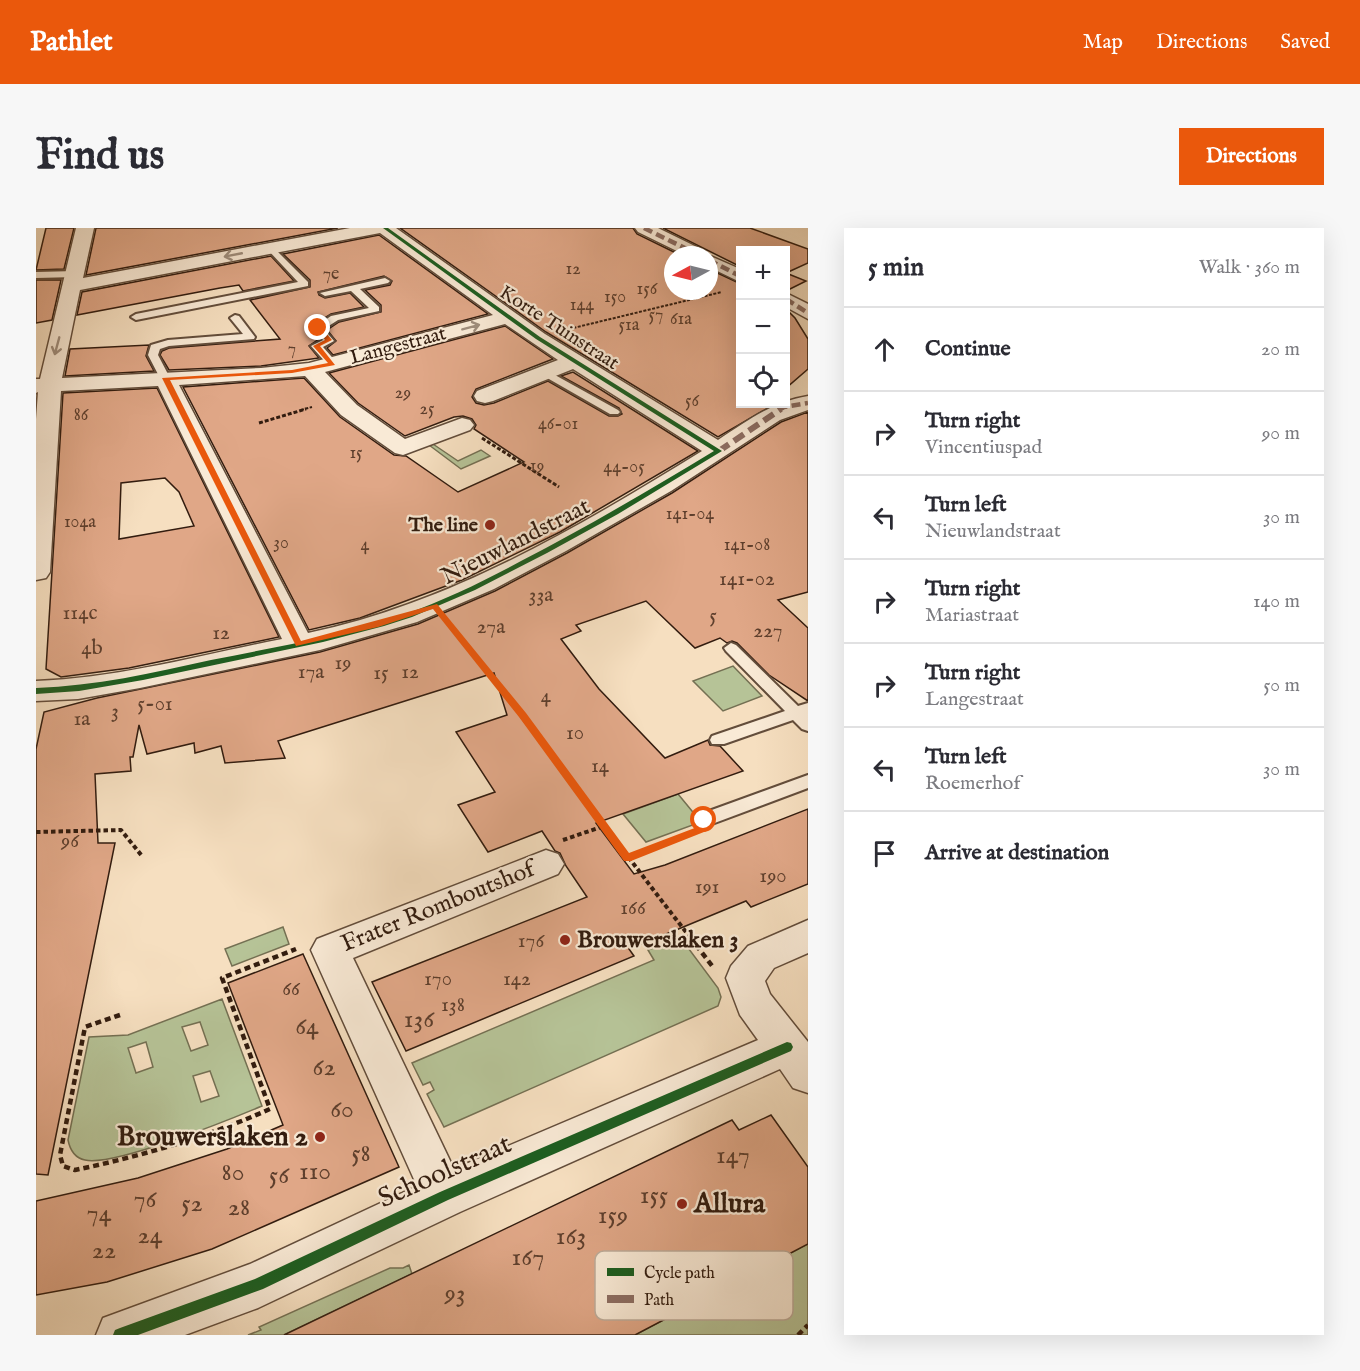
<!DOCTYPE html>
<html lang="en">
<head>
<meta charset="utf-8">
<style>
  :root { --surface:#fff; --page:#f7f7f7; --text:#2b2b33; --muted:#7c7c81; --line:#e1e1e2; --accent:#ea580c }
  body { margin:0; font-family:"IM FELL English",serif; background:var(--page); color:var(--text) }
  .controls { position:absolute; right:18px; top:18px; display:grid; overflow:hidden; border-radius:0px; box-shadow:0 6px 24px #0002 }
  .controls button { width:54px; height:54px; display:grid; place-items:center; padding:0; border:0; border-bottom:2px solid var(--line); background:var(--surface); color:var(--text); font:30px sans-serif }
  .compass { position:absolute; left:628px; top:18px; width:54px; height:54px; border-radius:50%; background:var(--surface); box-shadow:0 6px 24px #0002; rotate:263deg }
  .stop { position:absolute; width:18px; height:18px; margin:-14px; border:4px solid #ea580c; border-radius:50%; background:#fff }
  .stop.end { background:#ea580c; border-color:#fff; box-shadow:0 2px 6px #0008 }
  .list { margin:0; padding:0; list-style:none }
  h2 { display:flex; justify-content:space-between; align-items:center; height:78px; margin:0; padding:0 24px; font-size:26px }
  h2 small { font-size:20px; font-weight:400; color:var(--muted) }
  .list li { display:grid; grid-template-columns:39px 1fr auto; gap:18px; align-items:center; box-sizing:border-box; height:84px; padding:0 24px; border-top:2px solid var(--line) }
  .list b { display:block; font-size:22px; white-space:nowrap }
  .list p { margin:0; font-size:20px; white-space:nowrap; color:var(--muted) }
  .list em { font-size:20px; font-style:normal; color:var(--muted) }
  .icon { flex:none; width:33px; height:33px; fill:none; stroke:currentColor; stroke-width:2; stroke-linecap:round; stroke-linejoin:round }
  .map { position:relative; flex:none; width:772px; height:1107px; overflow:hidden; border-radius:0px }
  header { display:flex; align-items:center; gap:36px; box-sizing:border-box; height:84px; padding:0 30px; background:var(--accent); color:#fff }
  header strong { font-size:28px }
  nav { display:flex; gap:33px; margin-inline-start:auto; font-size:21px }
  .intro { display:flex; align-items:center; justify-content:space-between; box-sizing:border-box; height:144px; padding:0 36px }
  h1 { margin:0; font-size:42px }
  .button { padding:15px 27px; border-radius:0px; background:var(--accent); color:#fff; font-size:21px; font-weight:700 }
  main { display:flex; gap:36px; padding:0 36px }
  aside { flex:1; background:var(--surface); border-radius:0px; box-shadow:0 6px 24px #0002 }
  .map>svg:first-child { display:block }
</style>
</head>
<body>
<header>
<strong>Pathlet</strong>
<nav><a>Map</a><a>Directions</a><a>Saved</a></nav>
</header>
<div class="intro"><h1>Find us</h1><a class="button">Directions</a></div>
<main>
<div class="map">
<svg width="772" height="1107" viewBox="0 0 772 1107">
  <rect width="100%" height="100%" fill="#f6dfc0"/>
  <filter id="stains"><feTurbulence type="fractalNoise" baseFrequency=".00333" numOctaves="4"/><feColorMatrix values="0 0 0 0 .2 0 0 0 0 .09 0 0 0 0 .02 0 0 0 .5 -.17"/></filter>
  <radialGradient id="worn" r=".72"><stop offset=".6" stop-color="#630" stop-opacity="0"/><stop offset="1" stop-color="#630" stop-opacity=".3"/></radialGradient>
  <g fill="#b6c397" stroke="#747053" stroke-width="1.5" fill-rule="evenodd">
    <polygon points="394,214 422,233 445,222 454,228 425,241 393,217 383,221"/>
    <polygon points="697,438 726,468 687,483 657,453"/>
    <polygon points="642,566 665,594 610,614 587,586"/>
    <polygon points="247,699 253,716 196,738 189,721"/>
    <polygon points="644,709 682,760 685,769 682,778 408,899 391,866 398,862 394,854 387,857 376,835 618,732 612,722"/>
    <path d="M186,771L226,878C195,891 77,939 49,932C39,930 34,922 32,912L53,809L92,807ZM164,794L172,817L155,823L146,799ZM110,814L117,839L100,845L92,820ZM174,843L183,868L165,874L157,848Z"/>
    <polygon points="772,1016 772,1107 599,1107"/>
    <polygon points="373,1037 376,1046 248,1107 212,1107 225,1102 223,1099 354,1040 367,1040"/>
  </g>
  <g fill="#e0a787" stroke="#321c0f" stroke-width="1.5" fill-rule="evenodd">
    <polygon points="10,0 38,0 28,41 0,42"/>
    <polygon points="60,0 302,0 50,47"/>
    <polygon points="364,0 597,0 601,6 644,27 637,27 637,63 673,63 673,41 705,56 705,176 739,176 682,209 510,104"/>
    <polygon points="627,0 714,0 772,21 772,35 750,45 750,22 705,22 705,39"/>
    <polygon points="343,7 452,86 297,127 291,120 300,113 291,102 303,94 345,84 345,77 329,62 354,57 356,53 348,48 282,64 283,67 289,70 314,65 328,79 295,86 276,98 275,101 283,111 273,118 283,130 225,138 133,142 124,127 126,123 133,120 244,111 214,72 274,59 274,52 247,26"/>
    <polygon points="235,28 258,53 207,63 203,57 184,60 41,87 46,64"/>
    <polygon points="750,45 770,53 750,63"/>
    <polygon points="0,52 25,52 16,92 0,95"/>
    <polygon points="750,81 759,90 772,111 772,141 750,160"/>
    <polygon points="469,98 517,131 440,161 436,169 440,175 448,177 458,175 512,153 573,188 582,188 586,186 583,180 525,148 537,144 662,223 524,304 426,352 324,390 273,402 147,159 268,150 304,189 358,227 370,228 422,264 488,234 438,201 440,197 436,191 427,188 418,189 369,208 322,175 293,145"/>
    <polygon points="113,117 110,128 118,143 29,148 34,121"/>
    <path d="M121,160L243,409L93,440L25,449L10,441L27,165ZM129,250L143,264L158,298L83,311L85,255Z"/>
    <polygon points="772,184 772,364 742,372 772,400 772,473 733,447 701,415 696,413 691,415 684,410 659,420 610,373 540,397 545,403 525,411 563,461 629,530 672,512 674,517 684,518 707,543 560,595 598,646 629,637 772,581 772,656 715,679 710,673 640,702 593,721 598,728 370,823 336,754 551,669 530,638 524,625 519,623 506,603 452,624 422,577 459,564 420,504 471,487 458,445 242,513 249,530 189,535 185,518 159,525 158,515 111,526 103,497 97,529 94,529 95,543 59,546 62,615 79,615 12,947 0,946 0,521 8,484 61,470 284,424 382,396 459,363 531,325 636,265 745,194"/>
    <polygon points="267,726 363,939 176,1021 71,1054 0,1067 0,973 102,950 191,921 247,897 192,755"/>
    <polygon points="735,887 772,939 772,1016 599,1107 248,1107 696,892 703,902"/>
  </g>
  <g fill="none" stroke-linecap="round" stroke-linejoin="round">
    <g stroke="#634d3b" stroke-width="4">
      <g id="lane">
        <polygon points="235,17 272,54 272,58 100,92 95,89 100,86 262,54 232,22 230,20"/>
        <polygon points="0,44 40,43 45,46 40,49 0,50"/>
        <polygon points="349,50 354,53 352,55 324,61 343,79 343,83 302,92 288,101 298,113 287,119 302,136 297,139 293,138 275,118 287,112 277,100 295,88 333,80 315,63 289,68 284,65"/>
        <polygon points="199,87 203,88 219,109 218,111 133,118 124,121 122,127 134,150 129,153 125,152 112,127 115,117 132,112 207,106 194,90"/>
        <polygon points="510,142 582,182 584,184 582,186 574,186 506,147 506,143"/>
        <polygon points="695,415 700,417 762,478 772,475 772,503 766,501 757,492 688,516 676,516 674,512 676,508 749,483 690,423 688,420"/>
        <polygon points="772,547 772,560 668,599 662,597 659,592 662,587"/>
      </g>
    </g>
    <g stroke="#634d3b" stroke-width="3">
      <g id="street">
        <path d="M40,0H58L47,50L314,0H360L509,106L682,212C714,191 736,174 772,168V182L744,192L635,263L530,323L458,361L381,394L284,422L104,460L42,471L0,473V453C83,450 165,427 246,411L122,158L25,163L14,344L10,350L0,352V191L2,164L0,165V151H4ZM344,5L457,87L273,135L225,140L26,150L44,62ZM469,96L522,132L441,163L438,168L441,173L449,175L457,173L537,141L666,223C543,299 415,375 272,405L143,157L269,148L305,187L359,225L367,227L434,202L438,197L434,192L426,190L369,211L321,177L289,144Z"/>
        <polygon points="599,0 622,0 669,23 672,27 704,41 704,54 673,39 673,27 649,27 602,4"/>
        <polygon points="750,65 772,76 772,91 750,79"/>
        <polygon points="510,622 522,626 528,636 522,646 317,730 418,941 722,812 704,787 690,750 695,738 712,718 772,692 772,725 738,740 729,753 734,766 772,814 772,865 757,860 744,841 424,984 222,1080 149,1107 60,1107 67,1090 214,1036 381,958 275,722 281,711"/>
      </g>
    </g>
    <g stroke="#321c0f" stroke-width="2" stroke-dasharray="3 1.5" stroke-linecap="butt">
      <polyline points="533,101 686,64"/>
      <polyline points="265,182 276,179"/>
    </g>
    <g stroke="#321c0f" stroke-width="3" stroke-dasharray="4 2" stroke-linecap="butt">
      <polyline points="223,195 270,181"/>
      <polyline points="446,210 523,259"/>
      <polyline points="413,396 429,416"/>
    </g>
    <g stroke="#321c0f" stroke-width="4" stroke-dasharray="4.5 3" stroke-linecap="butt">
      <path d="M428,415C508,514 582,618 661,718"/>
      <polyline points="0,604 85,602 106,628"/>
      <polyline points="527,612 568,598"/>
      <polyline points="591,630 649,607"/>
    </g>
    <g stroke="#321c0f" stroke-width="4.5" stroke-dasharray="6 4" stroke-linecap="butt">
      <polyline points="660,717 677,739"/>
      <path d="M84,787L49,799L24,927L27,938L39,942C106,928 171,909 234,881L186,750L260,721"/>
      <polyline points="762,1107 772,1097"/>
    </g>
    <use href="#lane" fill="#f9ead6" fill-rule="evenodd"/>
    <use href="#street" fill="#f9ead6" fill-rule="evenodd"/>
    <g stroke="#8d6e63" stroke-width="4.5" stroke-dasharray="9 4.5" stroke-linecap="butt">
      <polyline points="608,0 663,27"/>
      <polyline points="673,32 704,48"/>
      <polyline points="750,71 772,85"/>
      <polyline points="743,182 748,179 772,175"/>
    </g>
    <polyline stroke="#8d6e63" stroke-width="6" stroke-dasharray="12 6" stroke-linecap="butt" points="683,223 745,181"/>
    <g stroke="#f9ead6" stroke-width="4">
      <g id="cycleway">
        <path d="M347,0H352L504,109L686,223L582,286L511,325L439,362L376,389L348,398L287,414L107,452L43,463L0,466V460C59,458 117,445 175,432C240,419 306,408 369,386C409,372 448,353 485,333C551,299 615,261 678,223L500,111Z"/>
        <polygon points="751,814 755,815 757,819 755,823 412,972 227,1061 102,1107 77,1107 79,1102 84,1100 219,1051 404,964"/>
      </g>
    </g>
    <use href="#cycleway" fill="#1b5e20" fill-rule="evenodd"/>
  </g>
  <defs><path id="oneway-shaft" d="M-6 0H5M1.5-3L5.5 0L1.5 3" fill="none" stroke-width="1.6" stroke-linecap="round" stroke-linejoin="round" transform="scale(1.5)"/></defs>
  <g stroke="#9f8d7c">
    <use href="#oneway-shaft" transform="translate(197 27) rotate(169)"/>
    <use href="#oneway-shaft" transform="translate(435 99) rotate(-15)"/>
    <use href="#oneway-shaft" transform="translate(21 118) rotate(105)"/>
  </g>
  <polygon fill="#ea580c" points="280,98 284,98 296,112 284,118 299,137 256,145 134,152 265,413 401,376 490,485 593,625 664,598 663,592 668,588 673,592 673,602 595,633 588,633 483,489 397,381 342,399 260,418 126,150 256,142 292,135 277,118 289,112"/>
  <g fill="#8f2418" stroke="#f9ead6" stroke-width="2">
    <circle cx="454" cy="297" r="6"/>
    <circle cx="529" cy="712" r="6"/>
    <circle cx="284" cy="909" r="6"/>
    <circle cx="646" cy="976" r="6"/>
  </g>
  <g text-anchor="middle" dominant-baseline="central" stroke-width="4.5" stroke-linejoin="round" paint-order="stroke">
    <g font-size="18" fill="#5e3f2d">
      <text x="537" y="41">12</text>
      <text x="295" y="46">7e</text>
      <text x="611" y="61">156</text>
      <text x="579" y="69">150</text>
      <text x="546" y="77">144</text>
      <text x="620" y="87">57</text>
      <text x="645" y="91">61a</text>
      <text x="593" y="97">51a</text>
      <text x="256" y="121">7</text>
      <text x="367" y="165">29</text>
      <text x="656" y="173">56</text>
      <text x="391" y="181">25</text>
      <text x="45" y="187">86</text>
      <text x="522" y="196">46-01</text>
      <text x="320" y="225">15</text>
      <text x="501" y="238">19</text>
      <text x="588" y="239">44-05</text>
      <text x="654" y="286">141-04</text>
      <text x="44" y="294">104a</text>
      <text x="245" y="315">30</text>
      <text x="329" y="317">4</text>
      <text x="711" y="317">141-08</text>
    </g>
    <g font-size="20" fill="#321c0f" stroke="#f9ead6">
      <text transform="translate(523 100) rotate(33)">Korte Tuinstraat</text>
      <text transform="translate(362 118) rotate(-15)">Langestraat</text>
    </g>
    <g font-size="20" font-weight="bold" fill="#321c0f" stroke="#f9ead6" text-anchor="end">
      <text x="442" y="297">The line</text>
    </g>
    <g font-size="21" fill="#5e3f2d">
      <text x="711" y="351">141-02</text>
      <text x="505" y="367">33a</text>
      <text x="44" y="385">114c</text>
      <text x="677" y="388">5</text>
      <text x="455" y="399">27a</text>
      <text x="732" y="403">227</text>
      <text x="185" y="405">12</text>
      <text x="56" y="420">4b</text>
      <text x="307" y="435">19</text>
      <text x="275" y="444">17a</text>
      <text x="374" y="444">12</text>
      <text x="345" y="445">15</text>
      <text x="510" y="468">4</text>
      <text x="119" y="476">5-01</text>
      <text x="79" y="483">3</text>
      <text x="46" y="491">1a</text>
      <text x="539" y="505">10</text>
      <text x="564" y="538">14</text>
      <text x="34" y="613">96</text>
      <text x="737" y="648">190</text>
      <text x="671" y="659">191</text>
      <text x="597" y="680">166</text>
      <text x="495" y="713">176</text>
      <text x="402" y="751">170</text>
      <text x="481" y="751">142</text>
      <text x="255" y="761">66</text>
      <text x="417" y="777">138</text>
    </g>
    <g font-size="24" fill="#321c0f" stroke="#f9ead6">
      <text transform="translate(480 314) rotate(-27)">Nieuwlandstraat</text>
      <text transform="translate(402 679) rotate(-22)">Frater Romboutshof</text>
    </g>
    <g font-size="24" font-weight="bold" fill="#321c0f" stroke="#f9ead6" text-anchor="start">
      <text x="541" y="712">Brouwerslaken 3</text>
    </g>
    <g font-size="26" fill="#5e3f2d">
      <text x="383" y="791">136</text>
      <text x="271" y="798">64</text>
      <text x="288" y="839">62</text>
      <text x="306" y="881">60</text>
      <text x="325" y="925">58</text>
      <text x="697" y="927">147</text>
      <text x="279" y="943">110</text>
      <text x="197" y="944">80</text>
      <text x="243" y="947">56</text>
      <text x="618" y="967">155</text>
      <text x="109" y="971">76</text>
      <text x="156" y="975">52</text>
      <text x="203" y="979">28</text>
      <text x="63" y="985">74</text>
      <text x="577" y="987">159</text>
      <text x="114" y="1007">24</text>
      <text x="535" y="1008">163</text>
      <text x="68" y="1022">22</text>
      <text x="492" y="1029">167</text>
      <text x="419" y="1065">93</text>
    </g>
    <g font-size="28" font-weight="bold" fill="#321c0f" stroke="#f9ead6" text-anchor="end">
      <text x="272" y="909">Brouwerslaken 2</text>
      <text x="658" y="976" text-anchor="start">Allura</text>
    </g>
    <g font-size="28" fill="#321c0f" stroke="#f9ead6">
      <text transform="translate(409 944) rotate(-24)">Schoolstraat</text>
    </g>
  </g>
  <rect x="559" y="1023" width="198" height="69" rx="9" fill="#f9ead6" stroke="#bdac9a" stroke-width="1.5"/>
  <rect x="571" y="1040" width="27" height="8" fill="#1b5e20"/>
  <rect x="571" y="1067" width="27" height="8" fill="#8d6e63"/>
  <g font-size="16" fill="#321c0f">
    <text x="608" y="1050">Cycle path</text>
    <text x="608" y="1077">Path</text>
  </g>
  <rect width="100%" height="100%" filter="url(#stains)"/>
  <rect width="100%" height="100%" fill="url(#worn)"/>
</svg>
<div class="controls">
<button>+</button>
<button>−</button>
<button><svg class="icon" aria-label="locate" viewBox="0 0 24 24"><circle cx="12" cy="12" r="6"/><path d="M12 2v4M12 18v4M2 12h4M18 12h4"/></svg></button>
</div>
<svg class="compass" viewBox="-18 -18 36 36"><path d="M0-13l5 13h-10z" fill="#e53935"/><path d="M0 13l5-13h-10z" fill="#7c7c81"/></svg>
<div class="stop" style="left:668px;top:592px"></div>
<div class="stop end" style="left:282px;top:100px"></div>
</div>
<aside>
<h2>5 min<small>Walk · 360 m</small></h2>
<ul class="list">
<li><svg class="icon" aria-label="ahead" viewBox="0 0 24 24"><path d="M12 20V5M6 11l6-6 6 6"/></svg><div><b>Continue</b></div><em>20 m</em></li>
<li><svg class="icon" aria-label="right" viewBox="0 0 24 24"><path d="M7 20v-9h11M14 6l5 5-5 5"/></svg><div><b>Turn right</b><p>Vincentiuspad</p></div><em>90 m</em></li>
<li><svg class="icon" aria-label="left" viewBox="0 0 24 24"><path d="M17 20v-9H6M10 6l-5 5 5 5"/></svg><div><b>Turn left</b><p>Nieuwlandstraat</p></div><em>30 m</em></li>
<li><svg class="icon" aria-label="right" viewBox="0 0 24 24"><path d="M7 20v-9h11M14 6l5 5-5 5"/></svg><div><b>Turn right</b><p>Mariastraat</p></div><em>140 m</em></li>
<li><svg class="icon" aria-label="right" viewBox="0 0 24 24"><path d="M7 20v-9h11M14 6l5 5-5 5"/></svg><div><b>Turn right</b><p>Langestraat</p></div><em>50 m</em></li>
<li><svg class="icon" aria-label="left" viewBox="0 0 24 24"><path d="M17 20v-9H6M10 6l-5 5 5 5"/></svg><div><b>Turn left</b><p>Roemerhof</p></div><em>30 m</em></li>
<li><svg class="icon" aria-label="arrive" viewBox="0 0 24 24"><path d="M6 21V4h12l-3 4 3 4H6"/></svg><div><b>Arrive at destination</b></div></li>
</ul>
</aside>
</main>
</body>
</html>
